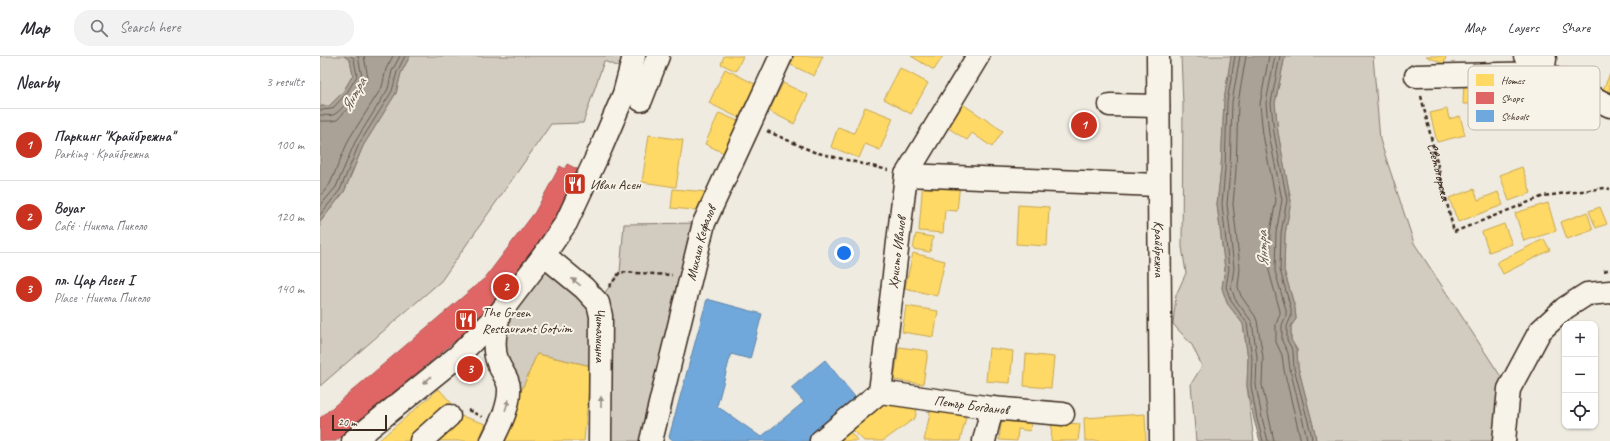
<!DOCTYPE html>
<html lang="en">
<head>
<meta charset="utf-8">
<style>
  :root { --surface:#fff; --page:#f2f2f3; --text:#2b2b33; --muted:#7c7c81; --line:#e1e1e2; --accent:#c8321e }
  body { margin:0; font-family:Caveat,sans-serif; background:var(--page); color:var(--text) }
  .controls { position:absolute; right:12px; bottom:12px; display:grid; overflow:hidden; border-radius:8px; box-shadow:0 1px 3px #0004 }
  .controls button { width:36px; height:36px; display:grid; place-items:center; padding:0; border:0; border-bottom:1px solid var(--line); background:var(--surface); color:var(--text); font:20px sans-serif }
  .scale { position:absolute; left:12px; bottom:10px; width:55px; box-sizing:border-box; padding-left:4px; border:2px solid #3b2a1e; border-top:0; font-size:11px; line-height:14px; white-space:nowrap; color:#3b2a1e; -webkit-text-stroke:3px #f7f3e8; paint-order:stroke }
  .you { position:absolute; left:524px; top:197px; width:14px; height:14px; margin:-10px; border:3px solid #fff; border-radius:50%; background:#1a73e8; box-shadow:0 0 0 6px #1a73e833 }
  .badge { display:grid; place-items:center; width:26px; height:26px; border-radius:50%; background:var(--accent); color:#fff; font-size:13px; font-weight:700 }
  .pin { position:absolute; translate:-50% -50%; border:2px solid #fff; box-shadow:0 1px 4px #0006 }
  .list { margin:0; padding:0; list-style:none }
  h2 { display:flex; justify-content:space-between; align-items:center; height:52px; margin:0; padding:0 16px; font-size:17px }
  h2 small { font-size:13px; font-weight:400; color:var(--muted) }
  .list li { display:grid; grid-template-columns:26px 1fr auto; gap:12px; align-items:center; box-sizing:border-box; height:72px; padding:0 16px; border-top:1px solid var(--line) }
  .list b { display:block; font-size:15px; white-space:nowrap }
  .list p { margin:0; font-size:13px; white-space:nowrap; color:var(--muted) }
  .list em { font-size:13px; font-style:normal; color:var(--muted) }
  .icon { flex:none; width:22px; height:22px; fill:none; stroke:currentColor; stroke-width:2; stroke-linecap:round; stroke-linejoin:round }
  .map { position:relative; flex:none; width:1290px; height:385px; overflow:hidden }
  header { display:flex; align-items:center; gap:24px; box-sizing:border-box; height:56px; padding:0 20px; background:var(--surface); border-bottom:1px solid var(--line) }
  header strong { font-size:19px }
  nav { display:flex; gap:22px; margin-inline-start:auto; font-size:14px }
  .search { width:280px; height:36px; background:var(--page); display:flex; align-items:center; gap:10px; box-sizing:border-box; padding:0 14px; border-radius:16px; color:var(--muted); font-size:15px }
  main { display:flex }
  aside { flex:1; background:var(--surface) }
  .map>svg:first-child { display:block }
</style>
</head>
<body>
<header>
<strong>Map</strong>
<div class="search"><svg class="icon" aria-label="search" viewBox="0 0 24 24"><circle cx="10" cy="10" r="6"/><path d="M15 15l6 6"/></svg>Search here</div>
<nav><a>Map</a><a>Layers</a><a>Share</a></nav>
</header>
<main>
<aside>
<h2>Nearby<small>3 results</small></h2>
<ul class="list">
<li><span class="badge">1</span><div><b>Паркинг &quot;Крайбрежна&quot;</b><p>Parking · Крайбрежна</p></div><em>100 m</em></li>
<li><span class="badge">2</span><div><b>Boyar</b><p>Café · Никола Пиколо</p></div><em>120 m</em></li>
<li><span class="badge">3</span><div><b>пл. Цар Асен I</b><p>Place · Никола Пиколо</p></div><em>140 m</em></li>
</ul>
</aside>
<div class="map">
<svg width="1290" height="385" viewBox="0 0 1290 385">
  <rect width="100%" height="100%" fill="#efebe0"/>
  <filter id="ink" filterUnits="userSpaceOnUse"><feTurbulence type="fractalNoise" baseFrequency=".025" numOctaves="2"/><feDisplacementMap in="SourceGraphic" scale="8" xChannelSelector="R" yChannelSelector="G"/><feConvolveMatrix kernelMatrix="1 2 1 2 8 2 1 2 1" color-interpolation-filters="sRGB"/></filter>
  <g filter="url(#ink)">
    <g fill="#d1cbc0" stroke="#867a6f">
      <polygon points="0,0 24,0 30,4 33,19 23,36 9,51 2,50 0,51"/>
      <polygon points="90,0 340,0 329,24 284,5 263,67 231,68 121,225 0,330 0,166 24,136 43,90 76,37 81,17"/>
      <polygon points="861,0 911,0 904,45 901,113 897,148 905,213 902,232 907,247 923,268 928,302 927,330 934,385 876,385 871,328 882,310 872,289 853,268 856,239 866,217 862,191 863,48"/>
      <polygon points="965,0 1053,0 1060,84 1094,187 1189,333 1182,385 996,385 995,377 978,311 977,294 971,284 971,270 976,263 975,252 964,214 965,178 971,145 958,77 955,47"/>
      <polygon points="384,167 331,385 280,385 271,310 217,298 196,348 179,258 224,199 278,246 300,216 304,168"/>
    </g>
    <g fill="#aaa296" stroke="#7e7266">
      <polygon points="24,0 90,0 81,17 76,37 43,90 24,136 0,166 0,51 2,50 9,50 23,36 33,19 30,4"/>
      <polygon points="911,0 965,0 955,47 958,77 971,145 965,178 964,214 975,252 976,263 971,270 971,284 977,294 978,311 995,377 996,385 940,385 934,364 927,330 928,302 923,268 907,247 902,232 905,213 897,148 901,113 904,45"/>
    </g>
    <g fill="#ffd966" stroke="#c4a450">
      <polygon points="404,0 423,0 416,15 401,8"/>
      <polygon points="473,0 503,0 494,20 469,8"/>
      <polygon points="591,0 623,0 614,14"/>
      <polygon points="1106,0 1126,0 1124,8"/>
      <polygon points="580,12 608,27 591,58 564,43"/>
      <polygon points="405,13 435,28 419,62 389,47"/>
      <polygon points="1290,18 1290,42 1281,38"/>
      <polygon points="1144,25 1164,25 1163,48 1143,48"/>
      <polygon points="463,27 488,39 474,68 449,55"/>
      <polygon points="641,47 683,75 672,91 652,77 647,84 625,70"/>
      <polygon points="545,51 573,62 560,94 545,88 539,102 511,91 518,71 534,77"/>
      <polygon points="1127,53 1129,63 1140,60 1145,79 1117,86 1110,57"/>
      <polygon points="399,57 418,65 404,97 385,88"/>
      <polygon points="329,79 363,84 356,131 322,126"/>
      <polygon points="1202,111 1211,137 1189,145 1180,119"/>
      <polygon points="603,124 640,127 637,155 625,154 623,177 599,175"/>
      <polygon points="353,133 387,136 386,155 351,152"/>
      <polygon points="1154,133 1158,144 1178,136 1183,149 1138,166 1129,142"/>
      <polygon points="1228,147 1236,175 1204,185 1195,157"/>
      <polygon points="698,149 729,151 727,190 696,188"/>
      <polygon points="1280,151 1287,168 1276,172 1269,155"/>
      <polygon points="1267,156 1273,174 1247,183 1241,166"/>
      <polygon points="1184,168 1192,188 1169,196 1162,176"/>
      <polygon points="596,178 613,181 610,196 593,193"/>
      <polygon points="1224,183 1230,194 1183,218 1177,206"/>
      <polygon points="593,197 625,205 617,240 585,232"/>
      <polygon points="586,250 618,255 614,281 582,276"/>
      <polygon points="579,291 608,295 603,328 574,324"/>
      <polygon points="669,292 693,295 690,327 666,325"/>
      <polygon points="217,298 271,310 264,385 180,385"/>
      <polygon points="706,298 734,301 731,332 704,330"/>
      <polygon points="119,333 134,350 93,385 58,385"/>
      <polygon points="567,345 599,345 595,362 563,385 544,385 533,374"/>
      <polygon points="611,353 646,361 640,385 604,385"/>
      <polygon points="683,355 712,359 710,375 698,373 697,385 679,384"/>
      <polygon points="825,358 826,385 765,385 764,362"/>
      <polygon points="138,359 166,368 158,385 111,385"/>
      <polygon points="732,366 760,368 758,385 731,385"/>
      <polygon points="530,376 538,385 520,385"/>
    </g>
    <polygon fill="#e06666" stroke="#ae5450" points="247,108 261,115 265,123 186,242 16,385 0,385 0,362 165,222 215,156 240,110 245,113"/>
    <polygon fill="#6fa8dc" stroke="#5f82a3" points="387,243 442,258 430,303 411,298 397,350 441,381 484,346 471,332 505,304 540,347 493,385 354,385 349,381"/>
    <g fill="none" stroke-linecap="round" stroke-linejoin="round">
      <g stroke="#675a4e" stroke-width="1">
        <polyline points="915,0 907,46 905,113 902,148 909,213 906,231 911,245 927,267 932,302 931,330 937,363 943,385"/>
        <polyline points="920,0 912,46 910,114 907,148 914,212 911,231 915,243 932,266 937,301 936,329 942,362 948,385"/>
        <polyline points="926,0 918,47 916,114 913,148 920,212 918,231 921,240 935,260 937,265 943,301 942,329 954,385"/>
        <polyline points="949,0 940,48 943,79 956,144 950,176 949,215 960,255 960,258 956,268 956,286 962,299 964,314 981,385"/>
        <polyline points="955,0 946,47 949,78 962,144 956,177 955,215 966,254 966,260 962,269 962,285 968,297 970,313 986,378 987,385"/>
        <polyline points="960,0 951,47 954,77 967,144 961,177 960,214 971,253 971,261 967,270 967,284 973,295 974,312 991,377 992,385"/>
        <polyline points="0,54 12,53 26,38 37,20 34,3 31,0"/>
        <path d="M0,59C4,59 9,60 13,59C23,55 38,31 42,21L38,0"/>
        <polyline points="0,65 11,65 17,64 35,45 48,22 44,0"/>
        <polyline points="0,140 10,128 29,83 62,31 66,13 73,0"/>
        <polyline points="0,150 16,131 35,86 68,33 72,15 80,0"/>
        <polyline points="0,159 20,134 39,88 72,35 77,16 85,0"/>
      </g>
      <g stroke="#3b2a1e" stroke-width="25">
        <g id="minor">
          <path id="s2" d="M838,0L841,385"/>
          <polyline points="1225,3 1223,17 1290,50"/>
          <polyline points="1096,20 1223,17 1205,0"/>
          <polyline points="321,44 338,0"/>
          <polyline points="790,49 838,50"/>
          <polyline points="586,119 838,129"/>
          <path id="s3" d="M224,199L264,232L278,247L281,260L280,385"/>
          <path id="s4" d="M560,336L672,352L743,358"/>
          <polyline points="33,385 138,300 179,258 224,199 246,167 281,92 304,38 314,0"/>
          <polyline points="101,385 129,360"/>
          <path d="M172,385C179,370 189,352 189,335C190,323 180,315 177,304C172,289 176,273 179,258"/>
          <path id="s5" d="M331,385L384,167L461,0"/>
          <path id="s6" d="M501,385L560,336L586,119L658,0"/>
          <polyline points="664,385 672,352"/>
          <polyline points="1184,385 1189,333 1220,275 1245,252 1267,238 1290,236"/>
        </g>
      </g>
      <g stroke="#3b2a1e" stroke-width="2.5" stroke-dasharray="4 3" stroke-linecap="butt">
        <path id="s1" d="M1101,40L1134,176L1224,140L1285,132L1290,133"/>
        <polyline points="447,75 494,96 568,114"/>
        <polyline points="1284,215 1290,213"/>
        <polyline points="289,231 300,216 352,219"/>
        <polyline points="148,354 162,361"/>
      </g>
      <use href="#minor" stroke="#f7f3e8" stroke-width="22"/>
    </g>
    <defs><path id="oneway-solid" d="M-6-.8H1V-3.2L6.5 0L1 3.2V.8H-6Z"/></defs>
    <g fill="#998e83">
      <use href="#oneway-solid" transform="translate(256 226) rotate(-142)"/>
      <use href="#oneway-solid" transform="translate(107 324) rotate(141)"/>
      <use href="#oneway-solid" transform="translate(281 346) rotate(-90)"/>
      <use href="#oneway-solid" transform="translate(187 349) rotate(-72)"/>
    </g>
  </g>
  <defs>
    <g id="restaurant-square" transform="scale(1.15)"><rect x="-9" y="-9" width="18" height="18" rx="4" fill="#c8321e" stroke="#f7f3e8"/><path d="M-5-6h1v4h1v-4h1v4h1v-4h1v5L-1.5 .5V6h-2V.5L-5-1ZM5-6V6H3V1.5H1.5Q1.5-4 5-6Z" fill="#fff"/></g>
  </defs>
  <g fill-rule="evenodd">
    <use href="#restaurant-square" x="255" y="128"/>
    <use href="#restaurant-square" x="146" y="264"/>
  </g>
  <g text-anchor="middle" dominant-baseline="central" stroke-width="4" stroke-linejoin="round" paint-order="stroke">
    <g font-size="14" fill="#3b2a1e" stroke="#f7f3e8">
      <text stroke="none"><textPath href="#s1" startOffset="78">Светогорска</textPath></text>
      <text stroke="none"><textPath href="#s5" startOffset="204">Михаил Кефалов</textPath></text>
      <text stroke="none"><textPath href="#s2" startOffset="193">Крайбрежна</textPath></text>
      <text stroke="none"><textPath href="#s6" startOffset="217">Христо Иванов</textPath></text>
      <text stroke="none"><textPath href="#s3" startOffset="105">Читалищна</textPath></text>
      <text stroke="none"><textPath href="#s4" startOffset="92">Петър Богданов</textPath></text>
    </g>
    <g font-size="14" fill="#3b2a1e" stroke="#f7f3e8" text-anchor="start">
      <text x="270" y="128">Иван Асен</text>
      <text x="162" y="256">The Green<tspan x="162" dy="16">Restaurant Gotvim</tspan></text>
    </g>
    <g font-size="15" font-style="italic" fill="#625448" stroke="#f7f3e8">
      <text transform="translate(34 39) rotate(-61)">Янтра</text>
      <text transform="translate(943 193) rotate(-92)">Янтра</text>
    </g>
  </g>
  <rect x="1148" y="10" width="132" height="64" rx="6" fill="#f7f3e8" stroke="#bfb7ab" stroke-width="1"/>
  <rect x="1156" y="18" width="18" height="12" fill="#ffd966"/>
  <rect x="1156" y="36" width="18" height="12" fill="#e06666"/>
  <rect x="1156" y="54" width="18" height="12" fill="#6fa8dc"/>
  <g font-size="11" fill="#3b2a1e">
    <text x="1181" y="28">Homes</text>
    <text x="1181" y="46">Shops</text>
    <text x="1181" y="64">Schools</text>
  </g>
</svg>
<div class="controls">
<button>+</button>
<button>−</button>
<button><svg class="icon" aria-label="locate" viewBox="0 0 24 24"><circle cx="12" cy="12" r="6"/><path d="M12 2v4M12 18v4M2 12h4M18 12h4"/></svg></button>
</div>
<div class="scale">20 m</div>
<div class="you"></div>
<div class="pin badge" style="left:764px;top:69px">1</div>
<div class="pin badge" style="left:186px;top:231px">2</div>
<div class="pin badge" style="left:150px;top:313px">3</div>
</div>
</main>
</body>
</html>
